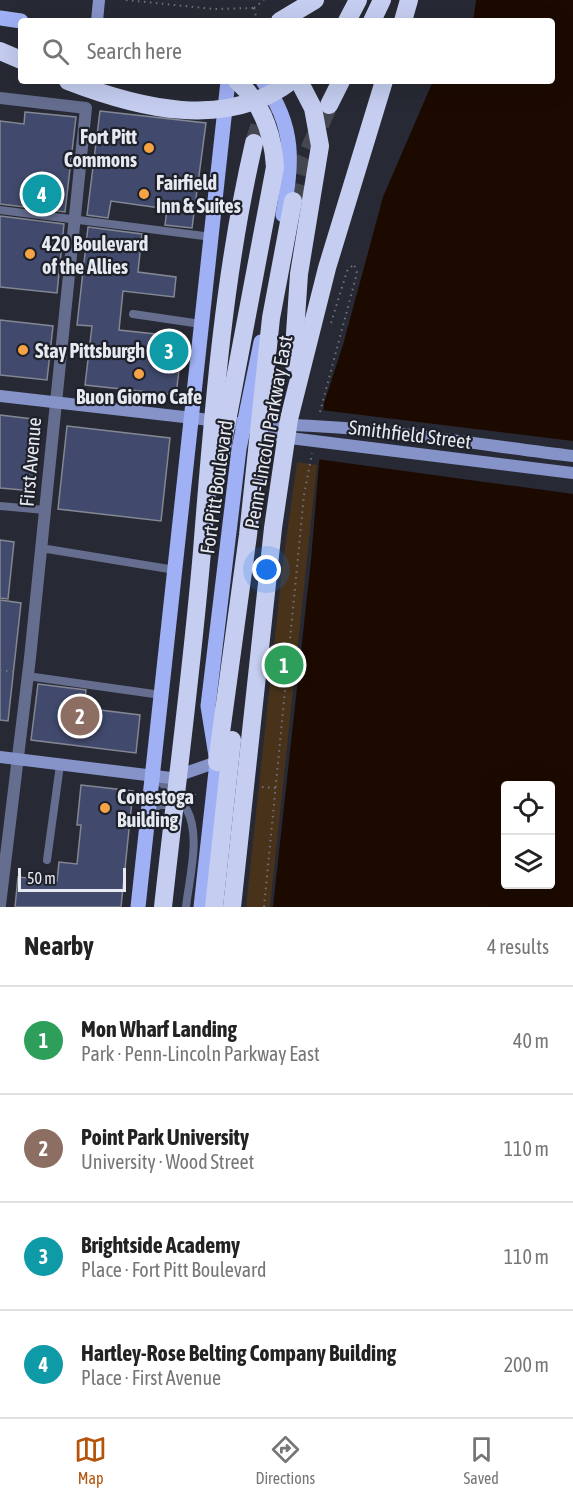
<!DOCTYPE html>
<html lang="en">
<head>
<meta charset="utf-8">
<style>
  :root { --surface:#fff; --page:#f6f6f6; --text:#222; --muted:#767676; --line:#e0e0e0; --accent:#b45309 }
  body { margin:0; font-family:"Asap Condensed",sans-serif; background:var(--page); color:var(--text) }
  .controls { position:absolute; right:18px; bottom:18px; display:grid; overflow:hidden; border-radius:6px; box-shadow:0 6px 24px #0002 }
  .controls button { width:54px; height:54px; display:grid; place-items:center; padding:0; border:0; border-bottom:2px solid var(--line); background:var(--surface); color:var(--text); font:30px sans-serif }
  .scale { position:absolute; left:18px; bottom:15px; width:108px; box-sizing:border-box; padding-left:6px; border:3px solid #e6e9ef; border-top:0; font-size:16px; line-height:21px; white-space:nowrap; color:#e6e9ef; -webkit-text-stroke:4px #1e202a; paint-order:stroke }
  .you { position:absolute; left:267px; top:570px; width:21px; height:21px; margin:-15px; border:4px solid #fff; border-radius:50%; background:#1a73e8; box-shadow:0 0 0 9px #1a73e833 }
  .badge { display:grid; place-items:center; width:39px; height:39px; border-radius:50%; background:var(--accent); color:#fff; font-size:20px; font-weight:700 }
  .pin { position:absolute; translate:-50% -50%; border:3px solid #fff; box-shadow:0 2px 6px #0006 }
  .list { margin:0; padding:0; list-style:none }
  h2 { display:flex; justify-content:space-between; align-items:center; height:78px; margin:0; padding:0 24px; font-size:26px }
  h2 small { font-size:20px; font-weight:400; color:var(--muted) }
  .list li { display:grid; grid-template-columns:39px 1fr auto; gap:18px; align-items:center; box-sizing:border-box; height:108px; padding:0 24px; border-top:2px solid var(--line) }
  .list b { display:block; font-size:22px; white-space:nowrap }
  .list p { margin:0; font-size:20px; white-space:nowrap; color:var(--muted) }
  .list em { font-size:20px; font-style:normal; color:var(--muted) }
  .icon { flex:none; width:33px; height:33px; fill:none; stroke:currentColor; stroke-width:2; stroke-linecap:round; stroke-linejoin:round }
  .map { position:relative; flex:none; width:573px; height:907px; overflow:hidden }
  .search { position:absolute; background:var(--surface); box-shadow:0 6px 24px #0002; left:18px; right:18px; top:18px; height:66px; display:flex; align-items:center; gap:15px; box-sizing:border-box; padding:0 21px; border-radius:6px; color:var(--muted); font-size:22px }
  .sheet { height:510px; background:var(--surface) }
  nav { display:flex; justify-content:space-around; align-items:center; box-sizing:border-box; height:84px; border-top:2px solid var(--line); background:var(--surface); font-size:16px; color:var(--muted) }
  nav a { display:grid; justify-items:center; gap:3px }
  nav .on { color:var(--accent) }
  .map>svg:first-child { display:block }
</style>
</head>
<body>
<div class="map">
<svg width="573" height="907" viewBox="0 0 573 907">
  <rect width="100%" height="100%" fill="#272a34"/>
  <polygon fill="#48321a" points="297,462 317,465 270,907 246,907 282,570"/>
  <path fill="#1c0a00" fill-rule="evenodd" d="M476,0H573V907H273L311,560L324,403L343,345L383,197L433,81H552V21H473ZM506,786H550V884H506Z"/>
  <polygon fill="#272a34" points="321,410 573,441 573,494 317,459"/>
  <g fill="#414a6c" stroke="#838793" stroke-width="1.5">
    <polygon points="100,111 206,123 192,228 165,225 167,209 111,201 108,218 87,215"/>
    <polygon points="25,112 76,117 65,212 0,204 0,121 24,124"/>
    <polygon points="0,216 64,224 57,293 0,287"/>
    <polygon points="88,227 142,234 138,272 176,277 174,297 123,291 119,330 183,337 176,395 85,385 92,326 77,325"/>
    <polygon points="0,320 53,326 47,380 0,375"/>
    <polygon points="0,415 41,420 33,491 0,488"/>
    <polygon points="67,426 170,438 161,521 58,509"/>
    <polygon points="0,540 14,542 8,599 0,598"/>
    <polygon points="0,600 21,603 8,721 0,720"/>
    <polygon points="38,684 86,690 84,708 140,715 136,753 31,740"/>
    <polygon points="81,785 133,791 121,907 15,907 18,877 57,881 59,862 77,864 81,825 77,825"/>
  </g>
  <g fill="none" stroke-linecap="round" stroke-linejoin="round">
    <g stroke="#444750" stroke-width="18" stroke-dasharray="18 9" stroke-linecap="butt">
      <polyline points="254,143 273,81"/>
      <polyline points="293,201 304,161 329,105"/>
    </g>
    <g stroke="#70737b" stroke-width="2" stroke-dasharray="1.5 4.5" stroke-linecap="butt">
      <polyline points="126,0 214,9 254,8"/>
      <polyline points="254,8 257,21"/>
      <polyline points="254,8 264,0"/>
      <polyline points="320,412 357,273 354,264 347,271 331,323"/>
      <polyline points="0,670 15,672"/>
      <polyline points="262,787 277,788"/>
      <polyline points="194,801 195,794"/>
      <polyline points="264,907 304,495 312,453"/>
    </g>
    <g stroke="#656e8f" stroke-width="8">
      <polyline points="0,210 212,237"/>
      <polyline points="133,314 201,324"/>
      <polyline points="0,506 45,510"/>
      <polyline points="41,548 175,570"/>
      <polyline points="27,676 161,695"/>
      <path d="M154,777C166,787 179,796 187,810C201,836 189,879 186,907"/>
      <polyline points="148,811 160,805 176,805"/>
      <polyline points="47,860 60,765"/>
    </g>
    <polyline stroke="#656e8f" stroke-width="12" points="0,98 86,108 30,658 0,905"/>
    <g stroke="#8693c9" stroke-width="12">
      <polyline points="97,21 99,0"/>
      <path d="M0,396L245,424C355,423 465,443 573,456"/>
      <polyline points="255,428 282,437 573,473"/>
      <polyline points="0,757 171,778 217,762"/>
    </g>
    <g stroke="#9fb0f5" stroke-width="15">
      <polyline points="0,18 21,21"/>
      <path d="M263,81C296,128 292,162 283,215"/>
      <polyline points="138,907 228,81"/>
      <polyline points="201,907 217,762 208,706 239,449 261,342"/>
    </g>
    <g stroke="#c5cef0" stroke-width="18">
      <polyline points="280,21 315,0"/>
      <polyline points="347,21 358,0"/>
      <polyline points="372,21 382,0"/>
      <polyline points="403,21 409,0"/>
      <polyline points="0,51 21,60"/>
      <path d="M68,81C138,108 226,131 291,81"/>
      <polyline points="329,105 341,81"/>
      <polyline points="293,363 299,274 320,146 313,108 299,81"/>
      <path d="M217,474L275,167C273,134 262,103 237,81"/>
      <polyline points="217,762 248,535 271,318 293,201"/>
      <path d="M163,907C176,788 192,670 202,551C213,414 223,277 254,143"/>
      <polyline points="214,907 232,740"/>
      <polyline points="232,907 273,528 289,419 327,268 384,81"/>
    </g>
  </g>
  <g fill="#f5a345" stroke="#1e202a" stroke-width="2">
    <circle cx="149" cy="148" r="6"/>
    <circle cx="144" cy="194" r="6"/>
    <circle cx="30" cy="254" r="6"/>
    <circle cx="23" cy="350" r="6"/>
    <circle cx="139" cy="374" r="6"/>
    <circle cx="105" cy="808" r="6"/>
  </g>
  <g text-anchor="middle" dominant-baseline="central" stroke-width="4.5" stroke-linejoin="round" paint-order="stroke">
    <g font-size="20" font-weight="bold" fill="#e6e9ef" stroke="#1e202a" text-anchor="start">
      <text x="137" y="136" text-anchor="end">Fort Pitt<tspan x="137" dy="23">Commons</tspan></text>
      <text x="156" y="182">Fairfield<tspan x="156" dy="23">Inn &amp; Suites</tspan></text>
      <text x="42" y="243">420 Boulevard<tspan x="42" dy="23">of the Allies</tspan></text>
      <text x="35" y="350">Stay Pittsburgh</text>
      <text x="139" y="396" text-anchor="middle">Buon Giorno Cafe</text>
      <text x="117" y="796">Conestoga<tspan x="117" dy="23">Building</tspan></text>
    </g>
    <g font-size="20" fill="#e6e9ef" stroke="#1e202a">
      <text transform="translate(268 432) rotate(-80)">Penn-Lincoln Parkway East</text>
      <text transform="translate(410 434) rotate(7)">Smithfield Street</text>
      <text transform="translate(30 462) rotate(-85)">First Avenue</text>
      <text transform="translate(216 487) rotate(-82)">Fort Pitt Boulevard</text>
    </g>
  </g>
</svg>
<div class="controls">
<button><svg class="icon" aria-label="locate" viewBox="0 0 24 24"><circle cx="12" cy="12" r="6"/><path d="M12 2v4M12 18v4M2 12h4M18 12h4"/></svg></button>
<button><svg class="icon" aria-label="layers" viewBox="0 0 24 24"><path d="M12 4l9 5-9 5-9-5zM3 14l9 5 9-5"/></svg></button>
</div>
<div class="scale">50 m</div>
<div class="you"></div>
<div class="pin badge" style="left:284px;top:665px;background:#2e9e5b">1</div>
<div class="pin badge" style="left:80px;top:716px;background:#8d6e63">2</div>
<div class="pin badge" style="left:169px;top:351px;background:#0f9aa8">3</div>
<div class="pin badge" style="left:42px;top:194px;background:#0f9aa8">4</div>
<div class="search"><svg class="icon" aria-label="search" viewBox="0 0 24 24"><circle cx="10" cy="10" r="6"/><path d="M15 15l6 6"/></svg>Search here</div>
</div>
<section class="sheet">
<h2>Nearby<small>4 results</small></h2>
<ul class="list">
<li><span class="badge" style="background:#2e9e5b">1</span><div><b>Mon Wharf Landing</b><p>Park · Penn-Lincoln Parkway East</p></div><em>40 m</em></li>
<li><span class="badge" style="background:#8d6e63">2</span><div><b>Point Park University</b><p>University · Wood Street</p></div><em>110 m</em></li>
<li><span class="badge" style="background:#0f9aa8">3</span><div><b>Brightside Academy</b><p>Place · Fort Pitt Boulevard</p></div><em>110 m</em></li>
<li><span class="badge" style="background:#0f9aa8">4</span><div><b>Hartley-Rose Belting Company Building</b><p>Place · First Avenue</p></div><em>200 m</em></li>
</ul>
</section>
<nav>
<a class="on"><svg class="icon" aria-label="map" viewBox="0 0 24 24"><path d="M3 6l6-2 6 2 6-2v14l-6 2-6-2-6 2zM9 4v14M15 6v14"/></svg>Map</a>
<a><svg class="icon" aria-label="directions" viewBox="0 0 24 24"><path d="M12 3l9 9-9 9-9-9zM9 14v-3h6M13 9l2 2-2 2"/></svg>Directions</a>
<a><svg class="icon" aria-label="saved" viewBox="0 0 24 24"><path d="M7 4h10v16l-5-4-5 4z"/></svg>Saved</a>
</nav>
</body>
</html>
